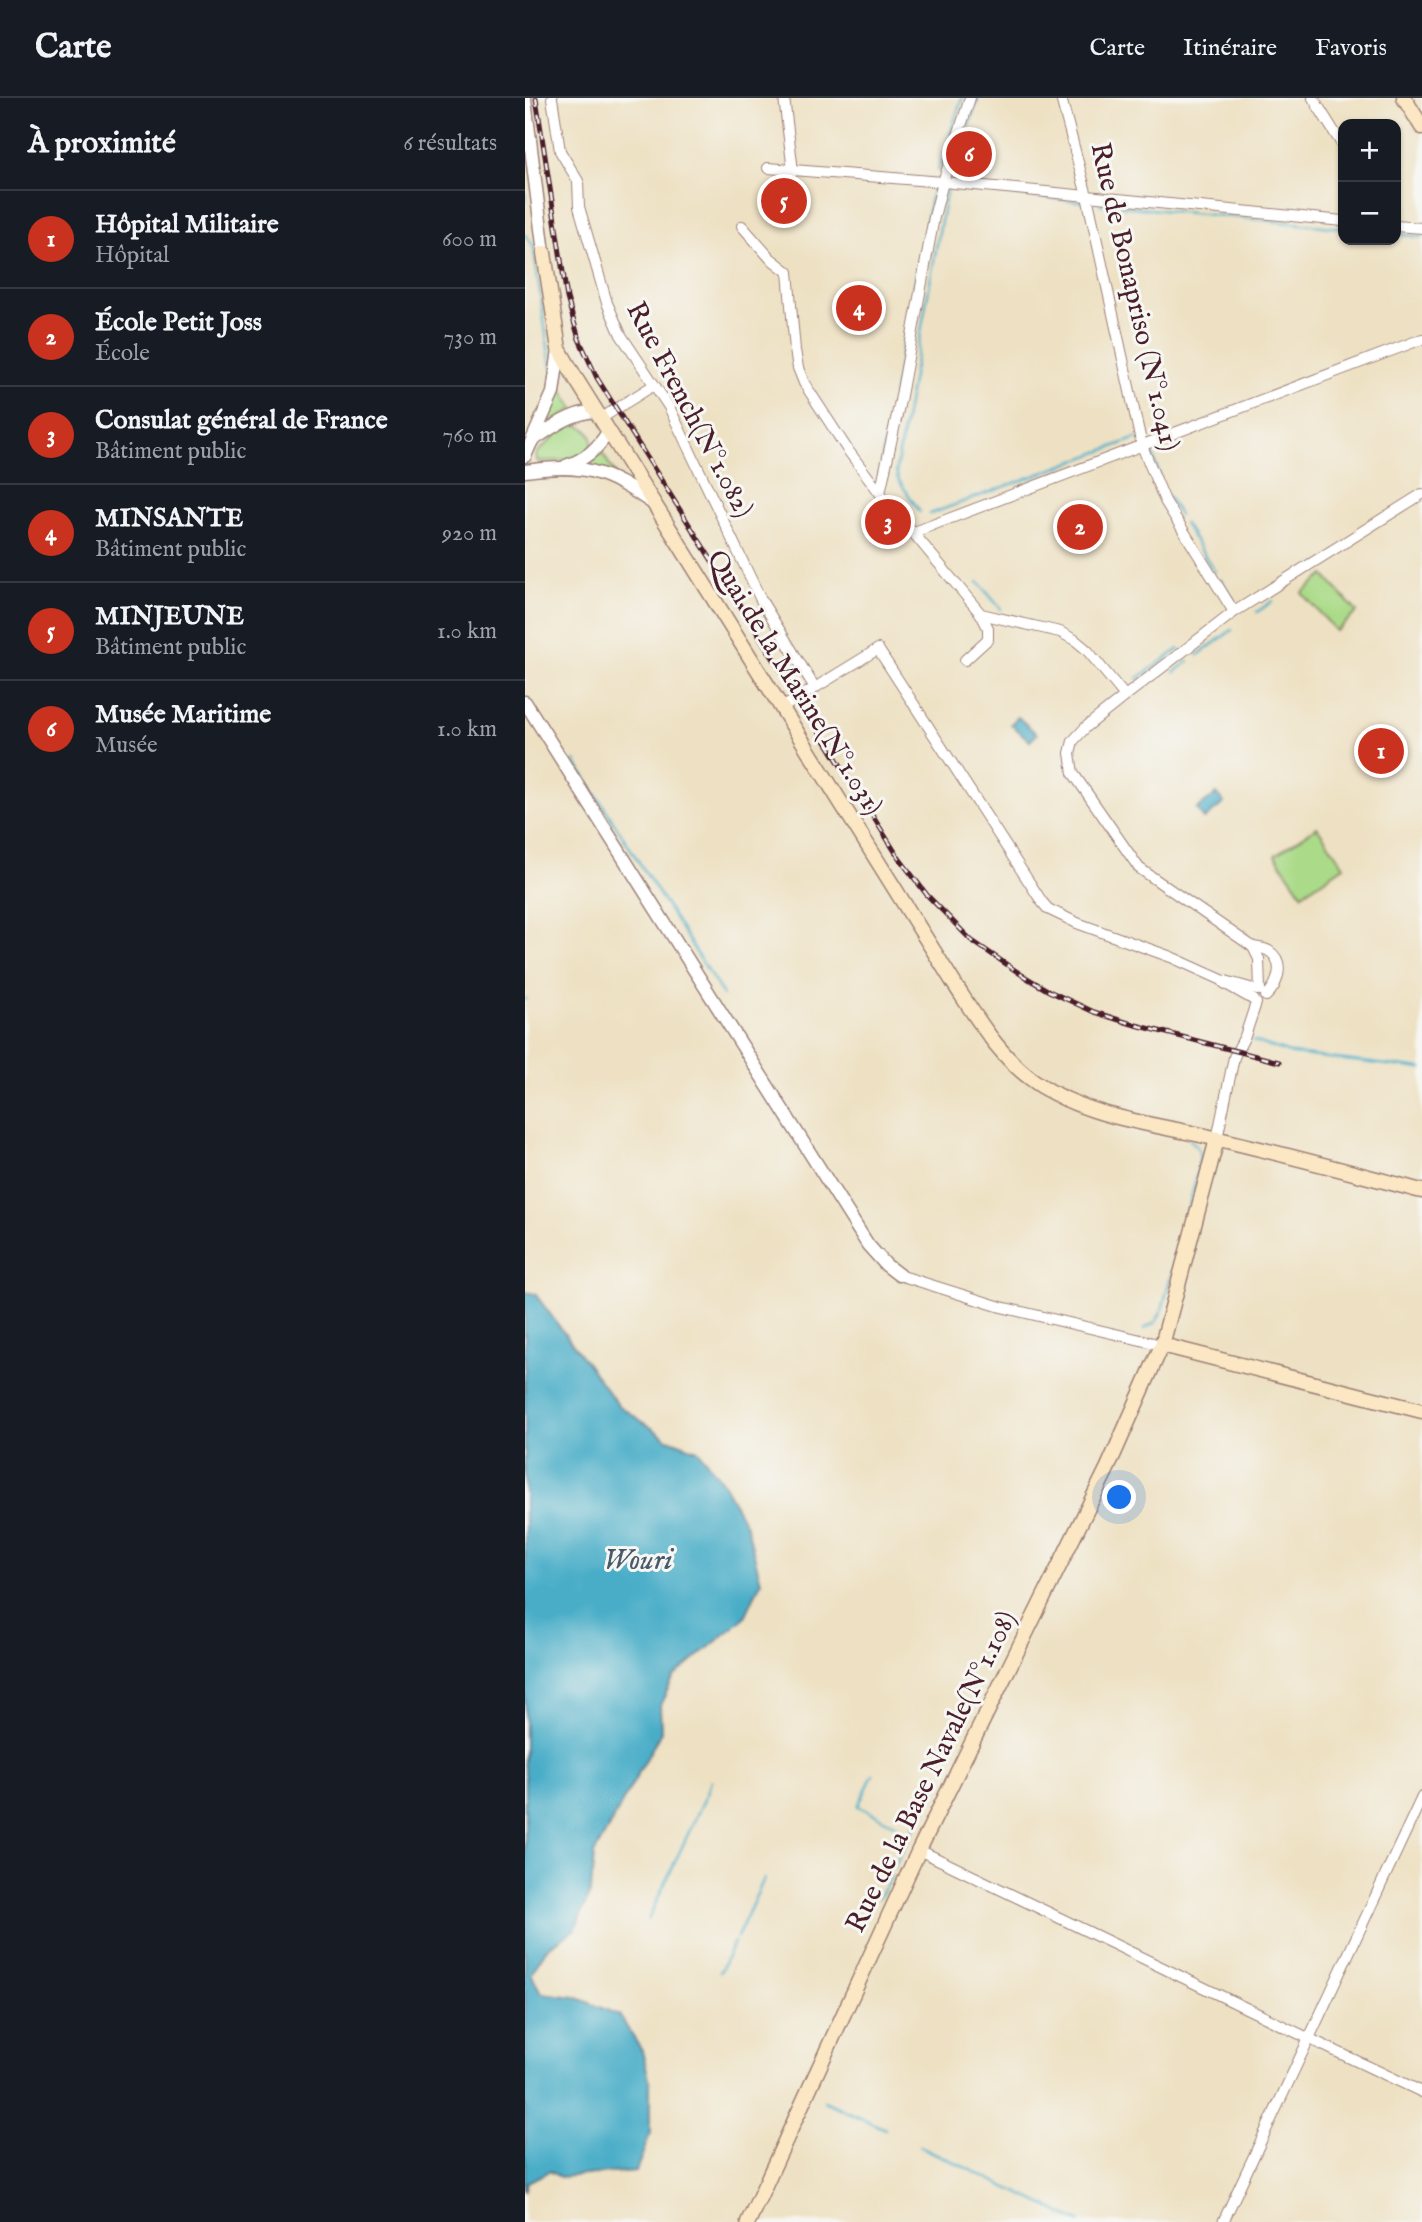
<!DOCTYPE html>
<html lang="fr">
<head>
<meta charset="utf-8">
<style>
  :root { --surface:#171b24; --page:#242831; --text:#f1f3f6; --muted:#9ea1a6; --line:#363941; --accent:#c8321e }
  body { margin:0; font-family:"IM FELL English",serif; background:var(--page); color:var(--text) }
  .controls { position:absolute; right:21px; top:21px; display:grid; overflow:hidden; border-radius:14px; box-shadow:0 2px 5px #0004 }
  .controls button { width:63px; height:63px; display:grid; place-items:center; padding:0; border:0; border-bottom:2px solid var(--line); background:var(--surface); color:var(--text); font:35px sans-serif }
  .you { position:absolute; left:595px; top:1400px; width:24px; height:24px; margin:-18px; border:5px solid #fff; border-radius:50%; background:#1a73e8; box-shadow:0 0 0 10px #1a73e833 }
  .badge { display:grid; place-items:center; width:46px; height:46px; border-radius:50%; background:var(--accent); color:#fff; font-size:23px; font-weight:700 }
  .pin { position:absolute; translate:-50% -50%; border:4px solid #fff; box-shadow:0 2px 7px #0006 }
  .list { margin:0; padding:0; list-style:none }
  h2 { display:flex; justify-content:space-between; align-items:center; height:91px; margin:0; padding:0 28px; font-size:30px }
  h2 small { font-size:23px; font-weight:400; color:var(--muted) }
  .list li { display:grid; grid-template-columns:46px 1fr auto; gap:21px; align-items:center; box-sizing:border-box; height:98px; padding:0 28px; border-top:2px solid var(--line) }
  .list b { display:block; font-size:26px; white-space:nowrap }
  .list p { margin:0; font-size:23px; white-space:nowrap; color:var(--muted) }
  .list em { font-size:23px; font-style:normal; color:var(--muted) }
  .map { position:relative; flex:none; width:897px; height:2124px; overflow:hidden }
  header { display:flex; align-items:center; gap:42px; box-sizing:border-box; height:98px; padding:0 35px; background:var(--surface); border-bottom:2px solid var(--line) }
  header strong { font-size:33px }
  nav { display:flex; gap:38px; margin-inline-start:auto; font-size:24px }
  main { display:flex }
  aside { flex:1; background:var(--surface) }
  .map>svg:first-child { display:block }
</style>
</head>
<body>
<header>
<strong>Carte</strong>
<nav><a>Carte</a><a>Itinéraire</a><a>Favoris</a></nav>
</header>
<main>
<aside>
<h2>À proximité<small>6 résultats</small></h2>
<ul class="list">
<li><span class="badge">1</span><div><b>Hôpital Militaire</b><p>Hôpital</p></div><em>600 m</em></li>
<li><span class="badge">2</span><div><b>École Petit Joss</b><p>École</p></div><em>730 m</em></li>
<li><span class="badge">3</span><div><b>Consulat général de France</b><p>Bâtiment public</p></div><em>760 m</em></li>
<li><span class="badge">4</span><div><b>MINSANTE</b><p>Bâtiment public</p></div><em>920 m</em></li>
<li><span class="badge">5</span><div><b>MINJEUNE</b><p>Bâtiment public</p></div><em>1.0 km</em></li>
<li><span class="badge">6</span><div><b>Musée Maritime</b><p>Musée</p></div><em>1.0 km</em></li>
</ul>
</aside>
<div class="map">
<svg width="897" height="2124" viewBox="0 0 897 2124">
  <rect width="100%" height="100%" fill="#f6f6f2"/>
  <filter id="ink" filterUnits="userSpaceOnUse"><feTurbulence type="fractalNoise" baseFrequency=".0143" numOctaves="2"/><feDisplacementMap in="SourceGraphic" scale="14" xChannelSelector="R" yChannelSelector="G"/><feConvolveMatrix kernelMatrix="1 2 1 2 8 2 1 2 1" color-interpolation-filters="sRGB"/></filter>
  <filter id="wash" filterUnits="userSpaceOnUse"><feTurbulence type="fractalNoise" baseFrequency=".00686" numOctaves="4" result="noise"/><feDisplacementMap in="SourceGraphic" scale="28" xChannelSelector="R" yChannelSelector="G"/><feGaussianBlur stdDeviation="1.57" result="paint"/><feColorMatrix in="noise" values="0 0 0 0 0 0 0 0 0 0 0 0 0 0 0 0 0 1.4 0 .05"/><feComposite in="paint" operator="in"/></filter>
  <g filter="url(#wash)">
    <rect width="100%" height="100%" fill="#eee1c3"/>
    <g fill="#abdb89" stroke="#7a7d5a" stroke-width="2">
      <polygon points="34,287 49,311 23,327 20,326"/>
      <path d="M45,326C61,326 76,341 61,354C49,364 27,363 12,363L11,356L39,329Z"/>
      <polygon points="76,353 91,377 64,368"/>
      <polygon points="799,477 832,514 811,533 777,495"/>
      <polygon points="792,729 819,768 777,796 750,757"/>
    </g>
    <g fill="#48adc8" stroke="#49667a" stroke-width="2">
      <polygon points="493,619 512,636 505,643 486,626"/>
      <polygon points="692,696 699,705 679,721 672,711"/>
      <polygon points="0,1194 10,1196 93,1307 143,1341 173,1352 198,1385 222,1429 236,1484 220,1519 149,1579 135,1607 136,1634 69,1756 66,1792 50,1831 22,1850 6,1875 16,1895 50,1899 94,1917 117,1953 125,1984 125,2036 111,2073 35,2079 24,2073 3,2084 0,2094"/>
    </g>
    <g fill="none" stroke-linecap="round" stroke-linejoin="round">
      <g stroke="#48adc8" stroke-width="2.5">
        <polyline points="433,61 453,0"/>
        <polyline points="413,72 437,0"/>
        <polyline points="0,96 0,103"/>
        <polyline points="575,106 818,130"/>
        <polyline points="871,136 897,139"/>
        <polyline points="0,137 8,147 26,270"/>
        <polyline points="625,349 635,379"/>
        <polyline points="357,360 408,88"/>
        <polyline points="643,398 654,417"/>
        <polyline points="395,414 373,381 371,372 422,90 561,104"/>
        <polyline points="405,416 612,340"/>
        <polyline points="659,425 690,474"/>
        <polyline points="695,481 712,508"/>
        <polyline points="453,484 476,511"/>
        <polyline points="732,514 748,503"/>
        <polyline points="673,557 707,532"/>
        <polyline points="649,574 664,563"/>
        <polyline points="612,581 654,551"/>
        <polyline points="50,663 198,897"/>
        <polyline points="0,901 1,901"/>
        <polyline points="728,943 768,956 897,971"/>
        <path d="M619,1231L631,1224L637,1212L672,1077C675,1062 678,1051 665,1042"/>
        <polyline points="348,1677 333,1708 373,1728"/>
        <polyline points="369,1770 400,1705"/>
        <polyline points="354,1801 366,1778"/>
        <polyline points="123,1822 183,1693 186,1682"/>
        <polyline points="212,1839 239,1781"/>
        <polyline points="195,1874 209,1844"/>
        <polyline points="299,2003 360,2031"/>
        <polyline points="395,2048 555,2124"/>
      </g>
    </g>
  </g>
  <g filter="url(#ink)">
    <g fill="none" stroke-linecap="round" stroke-linejoin="round">
      <g stroke="#9c8077" stroke-width="12">
        <g id="minor">
          <polyline points="27,0 35,53 53,83 54,109 82,205 96,237 144,309 236,502 290,590"/>
          <polyline points="259,0 268,73"/>
          <polyline points="536,0 562,98 617,348 640,403 709,514"/>
          <polyline points="788,0 818,48"/>
          <polyline points="243,70 418,84 818,123"/>
          <polyline points="217,128 245,160 263,174 270,252 273,270 279,285 322,351 355,395 456,516 535,534 550,542 562,552 600,598"/>
          <polyline points="871,128 897,130"/>
          <polyline points="75,321 129,287"/>
          <polyline points="355,395 375,303 409,119 418,84 445,0"/>
          <polyline points="389,434 897,241"/>
          <polyline points="440,562 463,541 463,530 456,516"/>
          <polyline points="257,610 353,551 517,804 523,811 552,825 646,859 697,882 732,892"/>
          <polyline points="728,849 734,861 735,892"/>
          <polyline points="699,885 729,902"/>
          <path d="M741,898C753,887 761,864 744,853C740,850 733,850 728,849L614,770L548,675L545,655L548,643L561,629L600,598L709,514L897,396"/>
          <polyline points="692,1041 709,959 720,938 731,905"/>
          <polyline points="374,1177 476,1209 637,1247"/>
          <polyline points="394,1752 785,1941 897,1994"/>
          <polyline points="698,2124 897,1699"/>
        </g>
      </g>
      <g stroke="#9c8077" stroke-width="15">
        <g id="tertiary">
          <polyline points="0,2 19,155"/>
          <path d="M7,343C27,329 44,316 69,313"/>
          <polyline points="0,358 28,295 34,251"/>
          <path d="M41,368C60,361 72,352 83,334"/>
          <path d="M0,373C60,365 79,372 129,406"/>
          <polyline points="0,604 343,1147 361,1167 374,1177"/>
        </g>
      </g>
      <g stroke="#9c8077" stroke-width="17">
        <g id="secondary">
          <polyline points="879,0 897,29"/>
          <path d="M19,155L34,251L51,281L430,887C453,922 476,961 512,985C563,1020 630,1026 689,1040C759,1056 828,1075 897,1093"/>
          <polyline points="637,1247 897,1313"/>
          <polyline points="223,2124 394,1752 583,1369 637,1247 692,1041"/>
        </g>
      </g>
      <use href="#minor" stroke="#fff" stroke-width="10"/>
      <use href="#tertiary" stroke="#fff" stroke-width="12"/>
      <use href="#secondary" stroke="#fbe7c3" stroke-width="14"/>
      <g stroke="#4a1f2b" stroke-width="5">
        <polyline id="rail" points="11,0 42,200 54,241 72,280 374,760 402,797 446,842 497,877 524,893 569,914 607,926 754,964"/>
      </g>
      <use href="#rail" stroke="#f6f6f2" stroke-width="2.5" stroke-dasharray="8" stroke-linecap="butt"/>
    </g>
  </g>
  <g text-anchor="middle" dominant-baseline="central" stroke-width="6" stroke-linejoin="round" paint-order="stroke">
    <g font-size="28" fill="#4a1f2b" stroke="#f6f6f2">
      <text transform="translate(609 199) rotate(77)">Rue de Bonapriso (N°1.041)</text>
      <text transform="translate(164 312) rotate(62)">Rue French(N°1.082)</text>
      <text transform="translate(269 585) rotate(58)">Quai de la Marine(N°1.031)</text>
      <text transform="translate(407 1674) rotate(-64)">Rue de la Base Navale(N°1.108)</text>
    </g>
    <g font-size="30" font-style="italic" fill="#49586a" stroke="#f6f6f2">
      <text x="113" y="1463">Wouri</text>
    </g>
  </g>
</svg>
<div class="controls">
<button>+</button>
<button>−</button>
</div>
<div class="you"></div>
<div class="pin badge" style="left:856px;top:653px">1</div>
<div class="pin badge" style="left:555px;top:429px">2</div>
<div class="pin badge" style="left:363px;top:424px">3</div>
<div class="pin badge" style="left:334px;top:210px">4</div>
<div class="pin badge" style="left:259px;top:103px">5</div>
<div class="pin badge" style="left:444px;top:56px">6</div>
</div>
</main>
</body>
</html>
